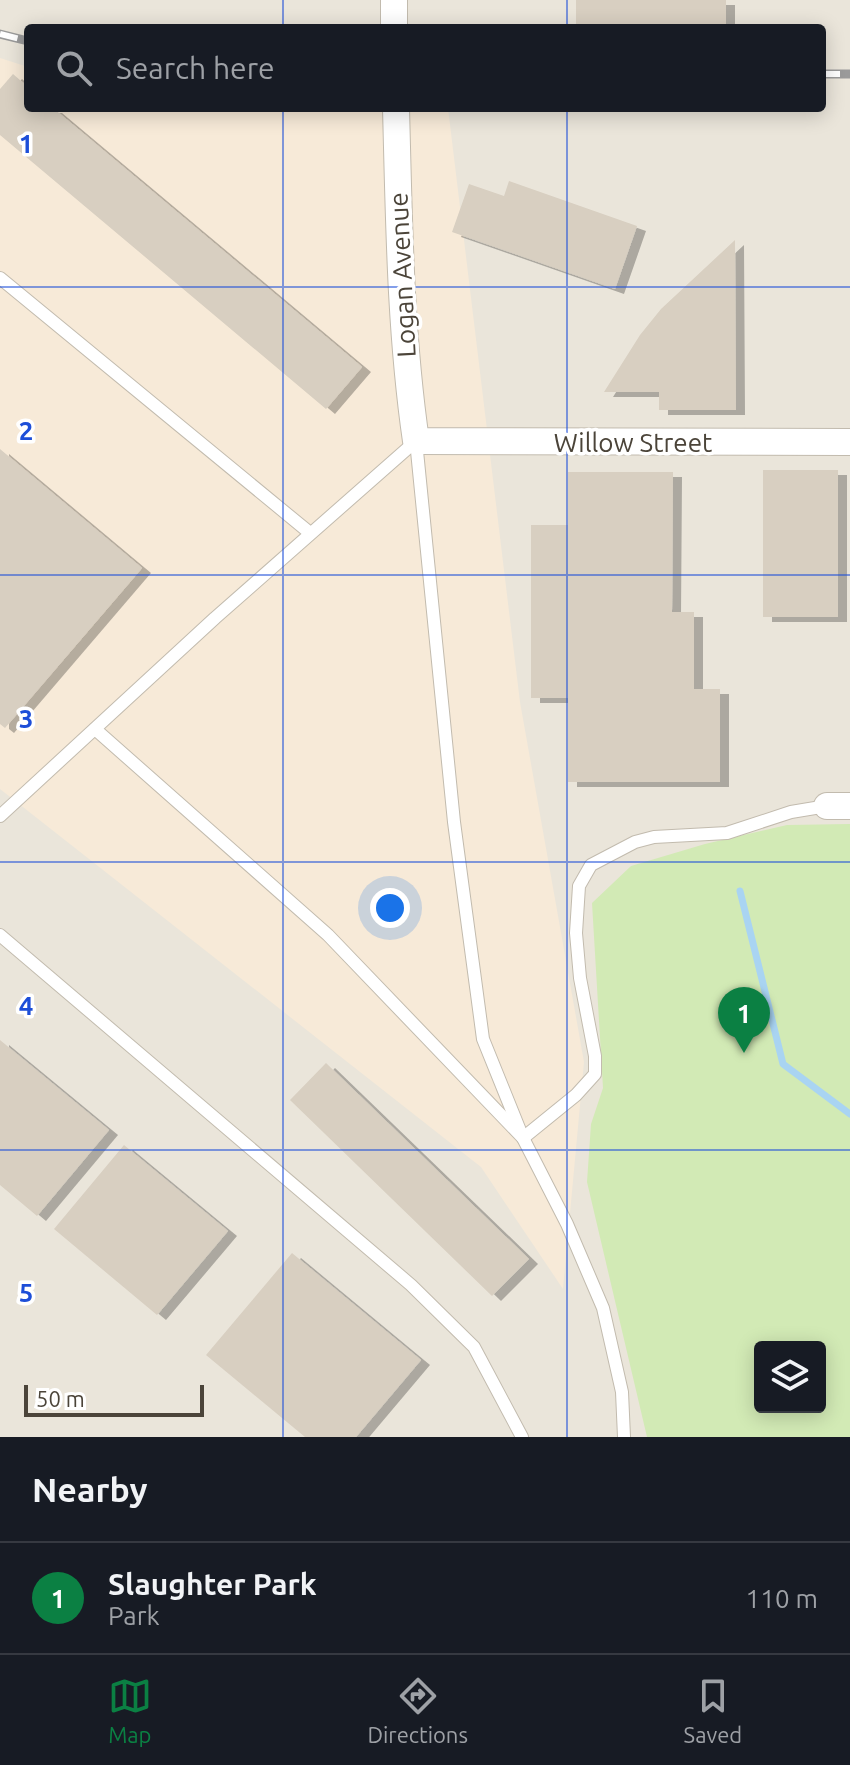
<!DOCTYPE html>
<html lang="en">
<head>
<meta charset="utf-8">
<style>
  :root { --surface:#171b24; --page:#242831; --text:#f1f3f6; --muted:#9ea1a6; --line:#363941; --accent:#0b8043 }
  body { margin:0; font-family:Ubuntu,sans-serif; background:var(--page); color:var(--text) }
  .controls { position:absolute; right:24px; bottom:24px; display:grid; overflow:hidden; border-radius:8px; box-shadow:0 4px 20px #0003 }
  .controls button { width:72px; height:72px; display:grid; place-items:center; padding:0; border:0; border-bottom:2px solid var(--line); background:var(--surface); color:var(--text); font:40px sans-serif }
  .scale { position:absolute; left:24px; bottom:20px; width:180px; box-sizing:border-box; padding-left:8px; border:4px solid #4b4439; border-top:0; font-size:22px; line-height:28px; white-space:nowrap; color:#4b4439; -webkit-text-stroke:6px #fff; paint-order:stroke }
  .you { position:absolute; left:390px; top:908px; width:28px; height:28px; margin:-20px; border:6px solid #fff; border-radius:50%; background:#1a73e8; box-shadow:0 0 0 12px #1a73e833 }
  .badge { display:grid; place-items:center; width:52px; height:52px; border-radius:50%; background:var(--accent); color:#fff; font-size:26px; font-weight:700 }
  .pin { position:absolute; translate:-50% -66px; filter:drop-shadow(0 2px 4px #0008) }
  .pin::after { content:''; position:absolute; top:42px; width:28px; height:24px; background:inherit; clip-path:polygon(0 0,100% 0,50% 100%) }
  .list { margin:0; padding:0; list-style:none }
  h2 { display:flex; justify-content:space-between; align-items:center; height:104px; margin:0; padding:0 32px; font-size:34px }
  h2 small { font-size:26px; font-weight:400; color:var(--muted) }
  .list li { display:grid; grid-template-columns:52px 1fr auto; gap:24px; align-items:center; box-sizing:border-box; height:112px; padding:0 32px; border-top:2px solid var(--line) }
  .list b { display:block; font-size:30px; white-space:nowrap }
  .list p { margin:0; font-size:26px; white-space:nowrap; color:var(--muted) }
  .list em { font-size:26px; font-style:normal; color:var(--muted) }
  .icon { flex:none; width:44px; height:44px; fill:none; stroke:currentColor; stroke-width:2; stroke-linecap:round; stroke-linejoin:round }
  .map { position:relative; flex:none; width:850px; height:1437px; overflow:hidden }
  .search { position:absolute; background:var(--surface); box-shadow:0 4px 20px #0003; left:24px; right:24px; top:24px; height:88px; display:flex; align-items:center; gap:20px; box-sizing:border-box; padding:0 28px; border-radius:8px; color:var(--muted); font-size:30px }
  .sheet { height:216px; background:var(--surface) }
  nav { display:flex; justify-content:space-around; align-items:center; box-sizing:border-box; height:112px; border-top:2px solid var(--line); background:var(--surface); font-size:22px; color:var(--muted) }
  nav a { display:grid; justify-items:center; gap:4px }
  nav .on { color:var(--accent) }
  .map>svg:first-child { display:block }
</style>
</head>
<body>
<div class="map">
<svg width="850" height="1437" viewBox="0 0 850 1437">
  <defs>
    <filter id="shadow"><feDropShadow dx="9" dy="5" stdDeviation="0" flood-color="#0004"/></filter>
  </defs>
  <rect width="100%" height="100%" fill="#f6f3ec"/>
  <path fill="#eae5da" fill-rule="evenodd" d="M0,0H850V1437H0ZM28,28H822V108H28ZM760,1347H820V1407H760Z"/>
  <polygon fill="#f7ead8" points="0,58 28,67 28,108 448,108 520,702 584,1062 563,1289 481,1167 0,789"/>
  <path fill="#d2eab5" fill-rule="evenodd" d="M850,824V1437H647L587,1182L591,1124L603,1088L592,903L631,866L705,844L787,825ZM760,1347H820V1407H760Z"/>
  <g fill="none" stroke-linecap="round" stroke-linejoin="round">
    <polyline stroke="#a9d4f2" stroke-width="7" points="740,891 783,1064 850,1114"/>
  </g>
  <g fill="#d8cfc1" filter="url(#shadow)">
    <rect x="576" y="0" width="150" height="28"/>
    <polygon points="13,74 28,87 28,108 53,108 362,367 326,409 0,135 0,89"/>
    <polygon points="509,181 637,226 615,289 452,232 469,184 504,196"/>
    <polygon points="735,240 736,410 659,410 659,392 604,392 640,335 661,309"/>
    <polygon points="0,449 142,568 5,728 0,724"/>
    <rect x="763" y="470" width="75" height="147"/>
    <polygon points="568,472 673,472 672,612 694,612 694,689 720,689 720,782 568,782 568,698 531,698 531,525 568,525"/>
    <polygon points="0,1040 109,1130 37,1216 0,1185"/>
    <polygon points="326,1063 529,1259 492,1296 290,1100"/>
    <polygon points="124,1145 228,1231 157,1315 54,1229"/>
    <polygon points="292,1253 421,1360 356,1437 305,1437 206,1355"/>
  </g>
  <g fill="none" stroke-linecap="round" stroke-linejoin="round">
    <g stroke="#c2bbae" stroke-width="14">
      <g id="service">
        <polyline points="0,278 310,533"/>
        <polyline points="416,441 454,822 483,1039 523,1138 567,1224 603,1308 622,1392 624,1437"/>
        <polyline points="95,729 328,935 523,1138 576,1095 595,1074 595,1056 580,978 576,933 579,886 591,865 635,842 654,837 727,833 791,812 827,806"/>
        <polyline points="0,816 215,618 416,441"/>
        <polyline points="0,935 411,1285 474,1347 522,1437"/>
      </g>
    </g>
    <g stroke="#c2bbae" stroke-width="28">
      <g id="minor">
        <polyline points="394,0 394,28"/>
        <path d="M396,108C399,220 400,330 416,441L850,442"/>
        <polyline points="827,806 850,806"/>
      </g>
    </g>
    <use href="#service" stroke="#fff" stroke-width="12"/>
    <use href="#minor" stroke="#fff" stroke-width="26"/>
    <g stroke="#9a9a9a" stroke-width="9">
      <g id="rail">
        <polyline points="0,34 28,41"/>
        <polyline points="822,74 850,74"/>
      </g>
    </g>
    <use href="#rail" stroke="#fff" stroke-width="6" stroke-dasharray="18" stroke-linecap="butt"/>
  </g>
  <path fill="none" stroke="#1d4ed8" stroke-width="2" stroke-opacity="0.55" d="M283,0V28M567,0V28M283,108V1437M567,108V1437M0,287H850M0,575H850M0,862H850M0,1150H850"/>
  <g text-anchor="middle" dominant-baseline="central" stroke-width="7" stroke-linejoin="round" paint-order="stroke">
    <g font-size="26" fill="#4b4439" stroke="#fff">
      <text transform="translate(402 275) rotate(-93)">Logan Avenue</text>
      <text x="633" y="442">Willow Street</text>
    </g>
  </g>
  <g font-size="26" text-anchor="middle" font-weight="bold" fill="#1d4ed8" stroke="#fff" stroke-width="7" stroke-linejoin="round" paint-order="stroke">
    <text x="26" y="153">1</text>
    <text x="26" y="440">2</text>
    <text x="26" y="728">3</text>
    <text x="26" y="1015">4</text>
    <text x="26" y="1302">5</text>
  </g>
</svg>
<div class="controls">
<button><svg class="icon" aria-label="layers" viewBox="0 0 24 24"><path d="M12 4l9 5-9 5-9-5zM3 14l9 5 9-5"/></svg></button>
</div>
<div class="scale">50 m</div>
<div class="you"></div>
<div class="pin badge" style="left:744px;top:1053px">1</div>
<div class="search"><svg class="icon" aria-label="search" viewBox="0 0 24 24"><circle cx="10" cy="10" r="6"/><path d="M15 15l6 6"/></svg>Search here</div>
</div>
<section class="sheet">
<h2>Nearby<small></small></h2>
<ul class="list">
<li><span class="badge">1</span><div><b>Slaughter Park</b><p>Park</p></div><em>110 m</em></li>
</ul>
</section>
<nav>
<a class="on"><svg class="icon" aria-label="map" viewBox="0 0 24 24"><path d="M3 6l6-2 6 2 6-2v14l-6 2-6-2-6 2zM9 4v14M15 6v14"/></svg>Map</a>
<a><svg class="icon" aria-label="directions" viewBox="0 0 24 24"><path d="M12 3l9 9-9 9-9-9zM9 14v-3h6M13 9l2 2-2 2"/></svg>Directions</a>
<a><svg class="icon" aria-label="saved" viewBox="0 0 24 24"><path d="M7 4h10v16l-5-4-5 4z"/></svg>Saved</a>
</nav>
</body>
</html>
